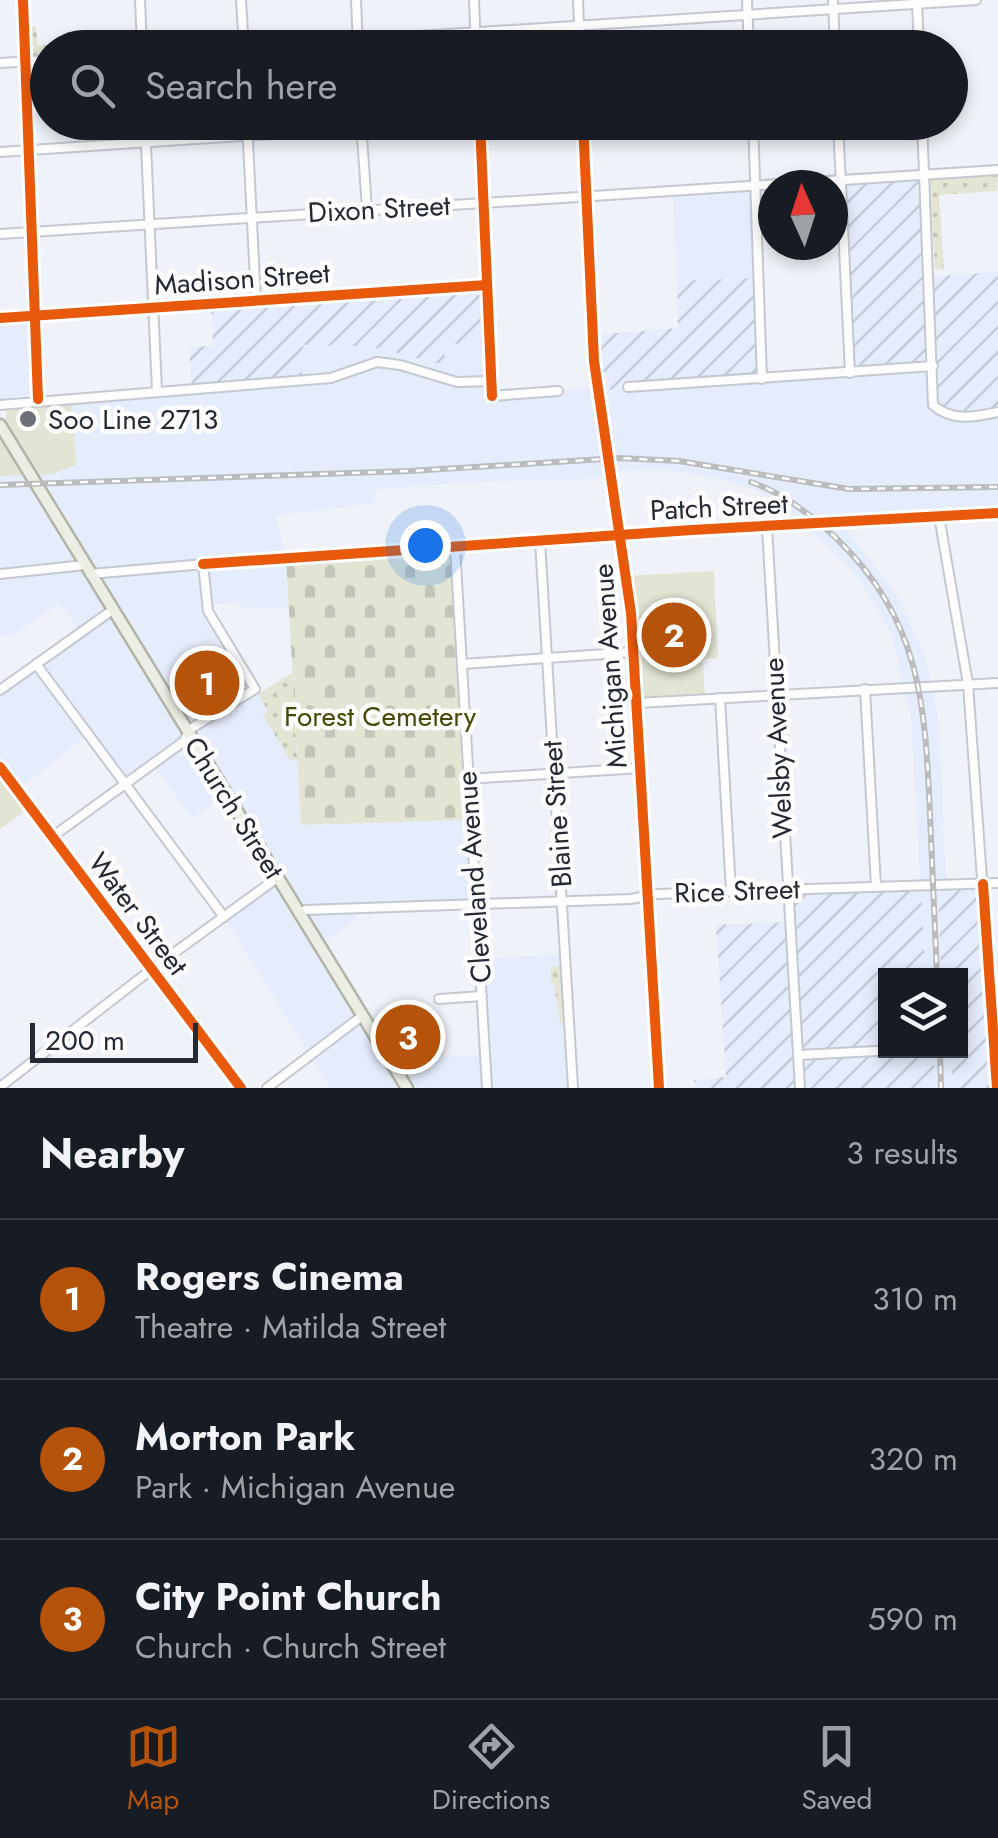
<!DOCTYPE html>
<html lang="en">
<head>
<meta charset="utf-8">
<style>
  :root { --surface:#171b24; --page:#242831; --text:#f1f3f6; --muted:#9ea1a6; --line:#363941; --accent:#b45309 }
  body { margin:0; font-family:Jost,sans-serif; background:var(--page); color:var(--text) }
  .controls { position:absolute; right:30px; bottom:30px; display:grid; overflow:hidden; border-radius:0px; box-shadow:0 5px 15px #0003 }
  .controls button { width:90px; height:90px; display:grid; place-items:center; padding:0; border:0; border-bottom:2px solid var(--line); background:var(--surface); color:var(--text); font:50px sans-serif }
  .compass { position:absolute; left:758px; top:170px; width:90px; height:90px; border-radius:50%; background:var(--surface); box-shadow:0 5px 15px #0003; rotate:357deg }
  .scale { position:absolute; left:30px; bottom:25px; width:168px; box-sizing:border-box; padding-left:10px; border:5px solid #242a34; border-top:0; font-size:28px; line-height:35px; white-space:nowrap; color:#242a34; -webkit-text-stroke:8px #fefefe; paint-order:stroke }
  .you { position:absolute; left:425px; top:545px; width:35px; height:35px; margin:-25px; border:8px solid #fff; border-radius:50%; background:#1a73e8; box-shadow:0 0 0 15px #1a73e833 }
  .badge { display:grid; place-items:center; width:65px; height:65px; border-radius:50%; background:var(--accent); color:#fff; font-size:32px; font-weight:700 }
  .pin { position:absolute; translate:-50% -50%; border:5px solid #fff; box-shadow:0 2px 10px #0006 }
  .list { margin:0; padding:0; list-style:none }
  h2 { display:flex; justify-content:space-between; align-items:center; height:130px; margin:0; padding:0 40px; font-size:42px }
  h2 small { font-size:32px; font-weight:400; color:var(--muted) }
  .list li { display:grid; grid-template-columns:65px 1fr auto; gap:30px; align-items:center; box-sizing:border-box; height:160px; padding:0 40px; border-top:2px solid var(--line) }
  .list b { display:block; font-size:38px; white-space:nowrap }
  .list p { margin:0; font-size:32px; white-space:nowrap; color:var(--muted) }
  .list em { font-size:32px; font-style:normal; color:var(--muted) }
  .icon { flex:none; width:55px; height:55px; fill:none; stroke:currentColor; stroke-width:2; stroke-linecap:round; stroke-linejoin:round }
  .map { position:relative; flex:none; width:998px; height:1088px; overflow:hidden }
  .search { position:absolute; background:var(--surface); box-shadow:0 5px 15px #0003; left:30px; right:30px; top:30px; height:110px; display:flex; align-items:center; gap:25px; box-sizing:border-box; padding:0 35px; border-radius:55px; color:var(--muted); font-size:38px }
  .sheet { height:610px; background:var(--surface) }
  nav { display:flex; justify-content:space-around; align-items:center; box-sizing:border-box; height:140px; border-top:2px solid var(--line); background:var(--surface); font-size:28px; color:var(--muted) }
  nav a { display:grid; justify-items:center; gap:5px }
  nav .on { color:var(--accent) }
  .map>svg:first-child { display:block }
</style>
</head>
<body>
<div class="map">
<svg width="998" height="1088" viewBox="0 0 998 1088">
  <defs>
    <pattern id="industrial-furrows" width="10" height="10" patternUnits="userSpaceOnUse" patternTransform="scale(2.5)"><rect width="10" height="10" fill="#e5ecfb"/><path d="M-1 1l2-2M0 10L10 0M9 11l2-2" fill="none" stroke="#c4cbd8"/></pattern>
    <pattern id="grass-dots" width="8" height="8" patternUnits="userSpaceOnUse" patternTransform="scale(2.5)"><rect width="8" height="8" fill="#e2e5d4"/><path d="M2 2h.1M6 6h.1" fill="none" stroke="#c2c5b7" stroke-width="1.8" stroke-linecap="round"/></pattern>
    <pattern id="cemetery-stones" width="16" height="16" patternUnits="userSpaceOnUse" patternTransform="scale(2.5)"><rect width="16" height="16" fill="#e2e5d4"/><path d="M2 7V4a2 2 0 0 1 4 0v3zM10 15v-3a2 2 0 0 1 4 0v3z" fill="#c2c5b7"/></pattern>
  </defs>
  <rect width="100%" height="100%" fill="#eff2f8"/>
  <g fill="#e5ecfb">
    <polygon points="746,190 751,193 754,278 677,281 673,194"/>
    <polygon points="30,322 34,394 0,400 0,323"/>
    <polygon points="490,343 492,395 933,366 933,405 946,415 998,412 998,513 841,523 898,596 924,654 930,676 939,722 946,882 938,911 941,975 932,975 932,969 925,969 911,717 891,634 859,579 806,525 794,525 772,499 756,490 720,479 660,469 612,471 612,478 456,483 375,490 375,503 275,516 286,557 288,608 239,607 238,603 217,604 212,608 262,691 258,695 268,712 264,715 290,759 297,759 302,825 465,820 469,899 357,908 356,919 326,941 372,1016 398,1000 406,1009 427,1006 440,1013 443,1056 480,1055 482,1088 330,1088 224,917 276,878 225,796 192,818 153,765 125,784 88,735 17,790 0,767 0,688 78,627 58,604 13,635 0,637 0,476 52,474 76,465 72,397 302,379 303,345 367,346 444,365 443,344"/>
    <polygon points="561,954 570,1088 492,1088 484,959"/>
    <polygon points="934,1051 951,1051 953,1088 935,1088"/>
  </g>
  <g fill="url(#industrial-furrows)">
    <polygon points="908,179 919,182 921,187 925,277 998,272 998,408 963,413 942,407 937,399 936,362 852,367 844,187 852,183"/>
    <polygon points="754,278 757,374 620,384 620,388 598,391 593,335 678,328 677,281"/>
    <polygon points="487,285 490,343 444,344 445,365 367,346 303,345 302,379 192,389 189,347 213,346 211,304"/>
    <polygon points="921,888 925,969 932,968 932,975 886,976 886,1050 934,1051 935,1088 695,1088 694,1080 726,1077 716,925 792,922 791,897 795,892"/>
    <polygon points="938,888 978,888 993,1088 953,1088 951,1051 960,1050 960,976 941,975"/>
  </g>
  <g fill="url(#grass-dots)">
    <polygon points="28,25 36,27 38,46 84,42 84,47 48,48 47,54 32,55"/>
    <polygon points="998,174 997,191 939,195 944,269 935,269 930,181 936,177"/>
    <polygon points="226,649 248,684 235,693 213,657"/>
    <polygon points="292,673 297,759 290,760 263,715 268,711 258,694"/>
    <polygon points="561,966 566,1023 560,1023 554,983 551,982 550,967"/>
  </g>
  <polygon fill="url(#cemetery-stones)" points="455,547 467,779 465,820 301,825 286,557"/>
  <g fill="#e2e5d4">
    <polygon points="72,402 76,465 52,474 37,475 5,420 7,410"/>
    <polygon points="0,435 23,475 0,476"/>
    <polygon points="714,571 718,658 703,659 705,699 637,703 627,576"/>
    <polygon points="0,777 25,811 0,829"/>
  </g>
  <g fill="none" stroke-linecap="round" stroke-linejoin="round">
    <g stroke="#c4c8d0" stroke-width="12">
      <g id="minor">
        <polyline points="23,0 38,399"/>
        <polyline points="140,0 142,48"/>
        <polyline points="241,0 244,48"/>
        <polyline points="356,0 358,48"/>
        <polyline points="474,0 476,48"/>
        <polyline points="578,0 580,48"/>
        <polyline points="747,0 749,48"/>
        <polyline points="833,0 835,48"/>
        <polyline points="917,2 919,48"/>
        <polyline points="231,48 976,0"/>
        <polyline points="0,63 48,60"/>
        <polyline points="145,122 157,391"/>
        <polyline points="247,122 256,301"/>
        <polyline points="361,122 367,209"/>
        <polyline points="480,122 492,396 558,391"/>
        <polyline points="583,122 594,361 631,613 659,1088"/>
        <polyline points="753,122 762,379"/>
        <polyline points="838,122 850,373"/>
        <path d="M922,122L933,405C952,422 975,417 998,412"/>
        <polyline points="0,152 361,128"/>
        <polyline points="0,234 998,170"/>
        <polyline points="0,318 487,285"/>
        <polyline points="628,387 933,366"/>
        <polyline points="0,405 331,378 377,362 400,365 457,382 491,381"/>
        <polyline points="939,516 968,684 997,1088"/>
        <polyline points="767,527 800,1088"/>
        <polyline points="540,541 573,1088"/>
        <polyline points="455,547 487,1088"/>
        <polyline points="0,574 85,565"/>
        <polyline points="90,574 286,557 692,530 998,513"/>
        <polyline points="36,664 224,917"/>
        <polyline points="462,664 634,652"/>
        <polyline points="865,689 876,886"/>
        <polyline points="0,690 111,611"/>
        <polyline points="720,698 731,891"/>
        <polyline points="637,703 998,683"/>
        <polyline points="0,767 241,1088"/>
        <polyline points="467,779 640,768"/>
        <polyline points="52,837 183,742 192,728 255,689 208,611 203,564"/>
        <polyline points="299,914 305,910 631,899 656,894 998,883"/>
        <polyline points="439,999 482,996"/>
        <polyline points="798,1055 896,1050"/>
        <polyline points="0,1087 152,969 277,878"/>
        <polyline points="267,1088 362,1016"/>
      </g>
    </g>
    <g stroke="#b1b4a7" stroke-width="15">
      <polyline id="major" points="0,425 407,1088"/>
    </g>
    <use href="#minor" stroke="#fdfdfe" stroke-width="8"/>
    <use href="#major" stroke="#ecede4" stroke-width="10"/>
    <g stroke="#babcbe" stroke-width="6">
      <g id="rail">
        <path d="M751,482C783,493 810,514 834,536C921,619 925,703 930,815C932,869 935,922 937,976"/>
        <polyline points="0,485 410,471 619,458 679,461 849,489 998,487"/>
        <polyline points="940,1050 941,1088"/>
      </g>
    </g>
    <use href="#rail" stroke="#fefefe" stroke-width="2.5" stroke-dasharray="8" stroke-linecap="butt"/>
    <g stroke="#fefefe" stroke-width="16">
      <g id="cycleway">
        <polyline points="23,0 38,399"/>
        <polyline points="480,122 492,396"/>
        <polyline points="583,122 594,361 631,613 659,1088"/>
        <polyline points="0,318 487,285"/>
        <polyline points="203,564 692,530 998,513"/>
        <polyline points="0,767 241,1088"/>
        <polyline points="983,884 997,1088"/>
      </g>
    </g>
    <use href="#cycleway" stroke="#e8590c" stroke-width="10"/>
  </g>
  <circle fill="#6b7079" stroke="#fefefe" stroke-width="4" cx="28" cy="419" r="10"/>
  <g text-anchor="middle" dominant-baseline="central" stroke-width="9" stroke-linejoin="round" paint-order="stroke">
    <g font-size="28" fill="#242a34" stroke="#fefefe">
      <text transform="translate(379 209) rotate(-3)">Dixon Street</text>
      <text transform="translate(242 279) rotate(-4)">Madison Street</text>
      <text transform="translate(719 507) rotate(-3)">Patch Street</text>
      <text transform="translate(610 666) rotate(-94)">Michigan Avenue</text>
      <text transform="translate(778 748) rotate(-93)">Welsby Avenue</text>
      <text transform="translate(234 808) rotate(58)">Church Street</text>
      <text transform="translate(557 814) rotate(-94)">Blaine Street</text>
      <text transform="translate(474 877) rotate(-94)">Cleveland Avenue</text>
      <text transform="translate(737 891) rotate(-2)">Rice Street</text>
      <text transform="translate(138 914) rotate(53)">Water Street</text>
    </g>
    <g font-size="28" fill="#242a34" stroke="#fefefe" text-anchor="start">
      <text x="48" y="419">Soo Line 2713</text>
    </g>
    <g font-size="28" fill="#474a04" stroke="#fefefe">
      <text x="380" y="716">Forest Cemetery</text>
    </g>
  </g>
</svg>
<div class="controls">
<button><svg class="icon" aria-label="layers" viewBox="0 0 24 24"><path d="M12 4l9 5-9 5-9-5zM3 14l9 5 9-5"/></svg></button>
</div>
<svg class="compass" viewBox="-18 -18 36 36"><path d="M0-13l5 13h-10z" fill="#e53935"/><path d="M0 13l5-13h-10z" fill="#9ea1a6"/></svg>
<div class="scale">200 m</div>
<div class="you"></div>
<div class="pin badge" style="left:207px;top:683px">1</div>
<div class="pin badge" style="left:674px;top:635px">2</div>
<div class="pin badge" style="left:408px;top:1037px">3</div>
<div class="search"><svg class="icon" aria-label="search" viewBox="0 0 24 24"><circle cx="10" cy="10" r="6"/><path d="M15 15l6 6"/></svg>Search here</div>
</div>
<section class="sheet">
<h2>Nearby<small>3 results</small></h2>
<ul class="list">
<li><span class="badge">1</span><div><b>Rogers Cinema</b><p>Theatre · Matilda Street</p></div><em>310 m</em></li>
<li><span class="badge">2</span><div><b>Morton Park</b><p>Park · Michigan Avenue</p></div><em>320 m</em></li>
<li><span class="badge">3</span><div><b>City Point Church</b><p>Church · Church Street</p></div><em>590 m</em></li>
</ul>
</section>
<nav>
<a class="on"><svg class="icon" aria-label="map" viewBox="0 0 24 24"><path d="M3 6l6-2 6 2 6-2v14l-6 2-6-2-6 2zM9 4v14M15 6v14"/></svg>Map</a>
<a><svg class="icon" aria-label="directions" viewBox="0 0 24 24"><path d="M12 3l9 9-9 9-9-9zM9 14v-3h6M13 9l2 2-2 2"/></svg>Directions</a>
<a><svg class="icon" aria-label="saved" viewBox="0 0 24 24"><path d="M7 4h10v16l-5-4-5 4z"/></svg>Saved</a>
</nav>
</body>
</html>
